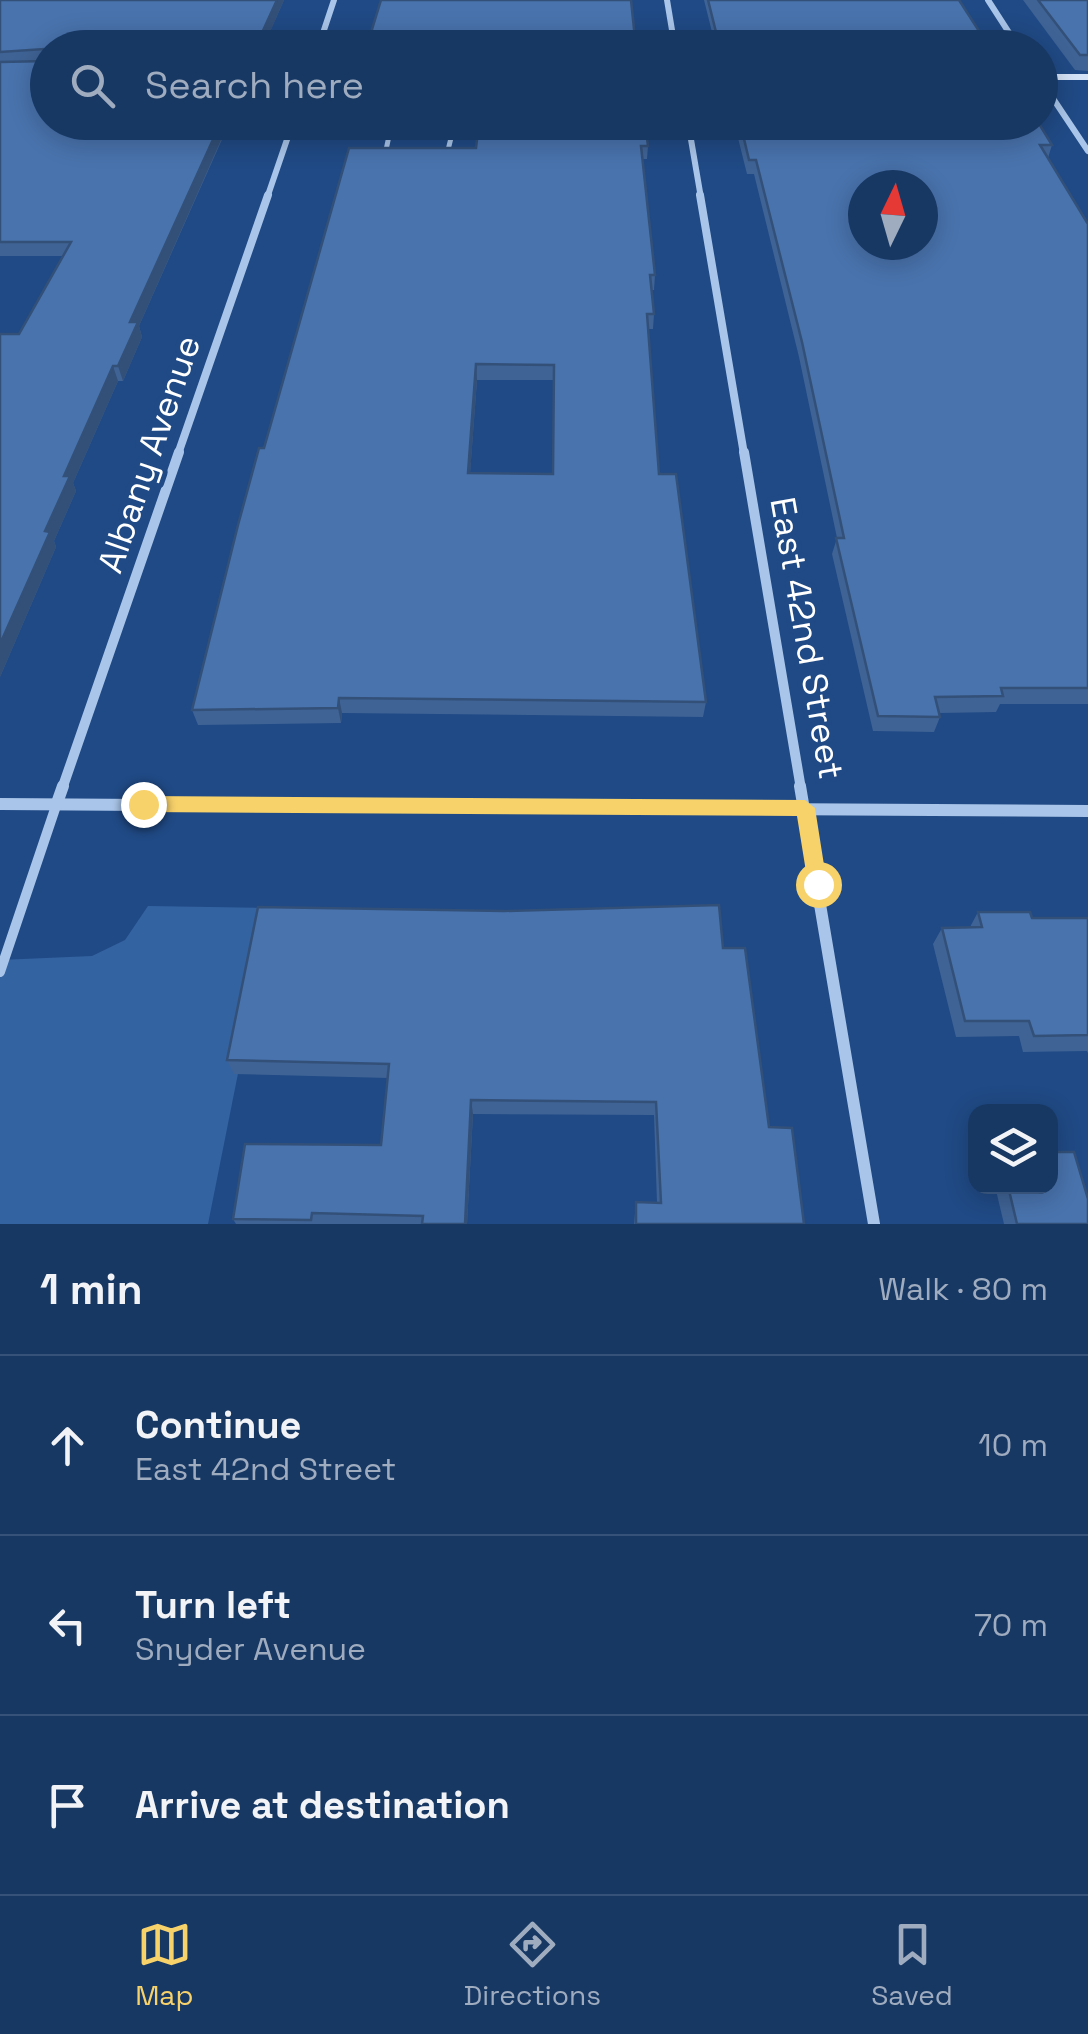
<!DOCTYPE html>
<html lang="en">
<head>
<meta charset="utf-8">
<style>
  :root { --surface:#183864; --page:#213f6a; --text:#f1f3f6; --muted:#9facbf; --line:#365278; --accent:#f7d16a }
  body { margin:0; font-family:"Space Grotesk",sans-serif; background:var(--page); color:var(--text) }
  .controls { position:absolute; right:30px; bottom:30px; display:grid; overflow:hidden; border-radius:20px; box-shadow:0 5px 25px #0003 }
  .controls button { width:90px; height:90px; display:grid; place-items:center; padding:0; border:0; border-bottom:2px solid var(--line); background:var(--surface); color:var(--text); font:50px sans-serif }
  .compass { position:absolute; left:848px; top:170px; width:90px; height:90px; border-radius:50%; background:var(--surface); box-shadow:0 5px 25px #0003; rotate:5deg }
  .stop { position:absolute; width:30px; height:30px; margin:-22px; border:8px solid #f7d16a; border-radius:50%; background:#fff }
  .stop.end { background:#f7d16a; border-color:#fff; box-shadow:0 2px 10px #0008 }
  .list { margin:0; padding:0; list-style:none }
  h2 { display:flex; justify-content:space-between; align-items:center; height:130px; margin:0; padding:0 40px; font-size:42px }
  h2 small { font-size:32px; font-weight:400; color:var(--muted) }
  .list li { display:grid; grid-template-columns:65px 1fr auto; gap:30px; align-items:center; box-sizing:border-box; height:180px; padding:0 40px; border-top:2px solid var(--line) }
  .list b { display:block; font-size:38px; white-space:nowrap }
  .list p { margin:0; font-size:32px; white-space:nowrap; color:var(--muted) }
  .list em { font-size:32px; font-style:normal; color:var(--muted) }
  .icon { flex:none; width:55px; height:55px; fill:none; stroke:currentColor; stroke-width:2; stroke-linecap:round; stroke-linejoin:round }
  .map { position:relative; flex:none; width:1088px; height:1224px; overflow:hidden }
  .search { position:absolute; background:var(--surface); box-shadow:0 5px 25px #0003; left:30px; right:30px; top:30px; height:110px; display:flex; align-items:center; gap:25px; box-sizing:border-box; padding:0 35px; border-radius:55px; color:var(--muted); font-size:38px }
  .sheet { height:670px; background:var(--surface) }
  nav { display:flex; justify-content:space-around; align-items:center; box-sizing:border-box; height:140px; border-top:2px solid var(--line); background:var(--surface); font-size:28px; color:var(--muted) }
  nav a { display:grid; justify-items:center; gap:5px }
  nav .on { color:var(--accent) }
  .map>svg:first-child { display:block }
</style>
</head>
<body>
<div class="map">
<svg width="1088" height="1224" viewBox="0 0 1088 1224">
  <rect width="100%" height="100%" fill="#204a85"/>
  <polygon fill="#3463a2" points="148,906 271,908 208,1224 0,1224 0,960 92,956 125,940"/>
  <g fill="none" stroke-linecap="round" stroke-linejoin="round">
    <g stroke="#a9c5e9" stroke-width="5">
      <polyline points="392,122 386,150 392,150"/>
      <polyline points="441,150 448,150 455,122"/>
    </g>
    <polyline stroke="#a9c5e9" stroke-width="10" points="0,972 57,803"/>
    <g stroke="#a9c5e9" stroke-width="6">
      <polyline points="667,0 675,48"/>
      <polyline points="988,0 1019,48"/>
      <polyline points="318,48 334,0"/>
      <polyline points="1040,79 1088,151"/>
      <polyline points="688,122 701,198"/>
      <polyline points="267,198 293,122"/>
    </g>
    <g stroke="#a9c5e9" stroke-width="8">
      <polyline points="700,195 744,454"/>
      <polyline points="178,454 268,195"/>
    </g>
    <g stroke="#a9c5e9" stroke-width="10">
      <polyline points="744,452 801,789"/>
      <polyline points="62,789 179,452"/>
    </g>
    <g stroke="#a9c5e9" stroke-width="12">
      <polyline points="800,786 874,1224"/>
      <polyline points="57,803 63,786"/>
      <polyline points="0,804 1088,811"/>
    </g>
    <rect fill="#d4e2f7" fill-rule="evenodd" x="1040" y="74" width="48" height="6"/>
  </g>
  <g fill="#3f6395" fill-rule="evenodd">
    <polygon points="0,0 284,0 139,326 142,337 123,381 118,381 73,483 76,491 54,541 56,547 0,677 0,334 19,334 63,256 0,256"/>
    <polygon points="381,0 636,48 371,48 370,36"/>
    <polygon points="704,0 959,0 990,48 716,48"/>
    <polygon points="1023,0 1088,0 1088,71 1075,70"/>
    <polygon points="734,122 1038,122 1052,145 1048,158 1088,224 1088,704 1000,704 996,712 939,713 940,717 934,732 873,731 832,554 837,538 799,357 754,174 747,174"/>
    <path d="M648,146L647,159H642L655,275L654,290H652L654,314L653,329H648L659,474L706,702L703,717L342,713L341,723L198,725L192,710L264,448L476,148ZM477,380H554L553,474L470,473Z"/>
    <polygon points="978,912 1032,918 1088,918 1088,1053 1087,1051 1023,1052 1019,1036 956,1037 933,944 942,928 970,927"/>
    <polygon points="723,948 769,1127 804,1224 634,1224 636,1202 657,1203 654,1115 473,1114 467,1224 236,1224 233,1219 381,1145 388,1078 234,1074 227,1060"/>
    <polygon points="995,1186 1050,1186 1088,1224 1004,1224"/>
  </g>
  <g fill="#335079">
    <polygon points="277,0 284,0 263,48 255,48"/>
    <polygon points="221,122 229,122 139,326 142,337 123,381 118,366 130,322"/>
    <polygon points="476,364 477,380 469,488 468,473"/>
    <polygon points="113,366 118,381 73,483 76,491 54,541 56,547 0,677 0,644 64,476"/>
    <polygon points="339,698 342,713 341,723 338,708"/>
    <polygon points="471,1100 473,1114 467,1224 465,1224"/>
  </g>
  <g fill="#4973ad" stroke="#335079" stroke-width="2.5" fill-rule="evenodd">
    <polygon points="0,0 277,0 255,48 48,48 48,122 221,122 130,322 138,322 118,366 113,366 64,476 70,476 45,531 50,532 0,644 0,334 19,334 71,242 0,242 0,62 47,61 44,49 0,52"/>
    <polygon points="381,0 631,0 636,48 487,48 488,37 370,36"/>
    <polygon points="708,0 959,0 990,48 720,48"/>
    <polygon points="1038,0 1088,0 1088,55 1080,55"/>
    <path d="M479,122H645L648,146H641L655,275H650L654,314H647L659,474H676L706,702L339,698L338,708L192,710L238,525L259,448H264L349,148H476ZM476,364L554,365L553,474L468,473Z"/>
    <path d="M740,122H1038L1052,145H1040L1088,224V688H1001L1003,696L935,697L940,717L878,716L836,538H844L802,342L756,160H749ZM863,185H923V245H863Z"/>
    <polygon points="719,905 723,948 745,948 769,1127 792,1128 804,1224 636,1224 636,1202 661,1203 656,1102 471,1100 465,1224 422,1224 423,1216 312,1213 311,1220 233,1219 245,1144 381,1145 389,1064 227,1060 258,907 504,911"/>
    <polygon points="978,912 1030,912 1032,918 1088,918 1088,1035 1034,1036 1029,1021 965,1021 942,928 982,927"/>
    <polygon points="1050,1152 1074,1152 1088,1199 1088,1224 1017,1224 1008,1186 1050,1186"/>
  </g>
  <polygon fill="#f7d16a" points="143,796 805,800 815,808 827,884 818,893 808,884 797,816 143,812 133,804"/>
  <g text-anchor="middle" dominant-baseline="central" stroke-width="10" stroke-linejoin="round" paint-order="stroke">
    <g font-size="35" fill="#fff" stroke="#204a85">
      <text transform="translate(149 454) rotate(-71)">Albany Avenue</text>
      <text transform="translate(807 638) rotate(80)">East 42nd Street</text>
    </g>
  </g>
</svg>
<div class="controls">
<button><svg class="icon" aria-label="layers" viewBox="0 0 24 24"><path d="M12 4l9 5-9 5-9-5zM3 14l9 5 9-5"/></svg></button>
</div>
<svg class="compass" viewBox="-18 -18 36 36"><path d="M0-13l5 13h-10z" fill="#e53935"/><path d="M0 13l5-13h-10z" fill="#9facbf"/></svg>
<div class="stop" style="left:818px;top:884px"></div>
<div class="stop end" style="left:143px;top:804px"></div>
<div class="search"><svg class="icon" aria-label="search" viewBox="0 0 24 24"><circle cx="10" cy="10" r="6"/><path d="M15 15l6 6"/></svg>Search here</div>
</div>
<section class="sheet">
<h2>1 min<small>Walk · 80 m</small></h2>
<ul class="list">
<li><svg class="icon" aria-label="ahead" viewBox="0 0 24 24"><path d="M12 20V5M6 11l6-6 6 6"/></svg><div><b>Continue</b><p>East 42nd Street</p></div><em>10 m</em></li>
<li><svg class="icon" aria-label="left" viewBox="0 0 24 24"><path d="M17 20v-9H6M10 6l-5 5 5 5"/></svg><div><b>Turn left</b><p>Snyder Avenue</p></div><em>70 m</em></li>
<li><svg class="icon" aria-label="arrive" viewBox="0 0 24 24"><path d="M6 21V4h12l-3 4 3 4H6"/></svg><div><b>Arrive at destination</b></div></li>
</ul>
</section>
<nav>
<a class="on"><svg class="icon" aria-label="map" viewBox="0 0 24 24"><path d="M3 6l6-2 6 2 6-2v14l-6 2-6-2-6 2zM9 4v14M15 6v14"/></svg>Map</a>
<a><svg class="icon" aria-label="directions" viewBox="0 0 24 24"><path d="M12 3l9 9-9 9-9-9zM9 14v-3h6M13 9l2 2-2 2"/></svg>Directions</a>
<a><svg class="icon" aria-label="saved" viewBox="0 0 24 24"><path d="M7 4h10v16l-5-4-5 4z"/></svg>Saved</a>
</nav>
</body>
</html>
